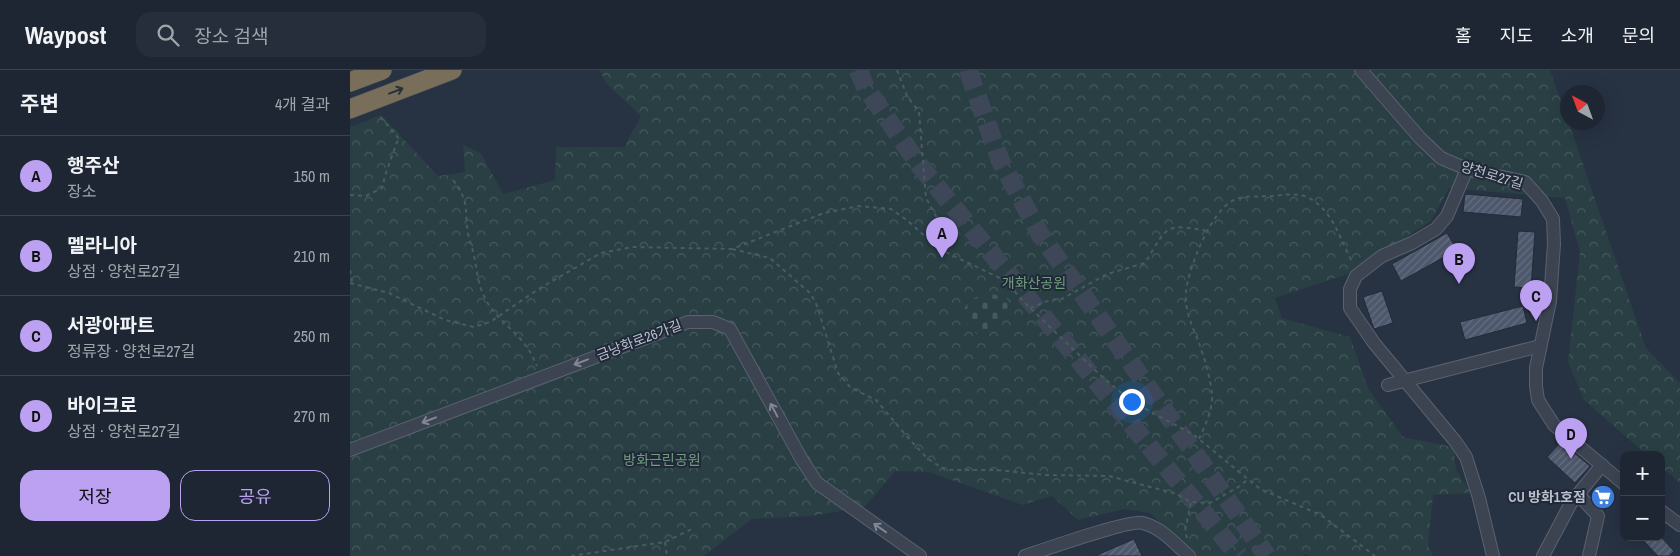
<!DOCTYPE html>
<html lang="ko">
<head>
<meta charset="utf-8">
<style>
  :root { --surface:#1d2632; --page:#252e3a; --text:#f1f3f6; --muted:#a0a5ac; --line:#3b434d; --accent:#bca0f2 }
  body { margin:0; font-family:"Archivo Narrow","Noto Sans KR",sans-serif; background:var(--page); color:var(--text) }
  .controls { position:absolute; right:15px; bottom:15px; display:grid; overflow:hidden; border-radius:10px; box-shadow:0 5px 20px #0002 }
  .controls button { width:45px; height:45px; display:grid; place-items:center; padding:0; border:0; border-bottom:1px solid var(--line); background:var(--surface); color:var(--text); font:25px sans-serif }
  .compass { position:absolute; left:1210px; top:15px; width:45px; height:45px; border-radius:50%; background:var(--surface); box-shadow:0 5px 20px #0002; rotate:319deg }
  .you { position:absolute; left:781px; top:331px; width:18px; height:18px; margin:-12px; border:4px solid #fff; border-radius:50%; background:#1a73e8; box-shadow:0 0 0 8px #1a73e833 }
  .badge { display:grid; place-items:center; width:32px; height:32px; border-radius:50%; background:var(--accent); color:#111; font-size:16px; font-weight:700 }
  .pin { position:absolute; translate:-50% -41px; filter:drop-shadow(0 1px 2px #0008) }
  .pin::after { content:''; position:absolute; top:26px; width:18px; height:15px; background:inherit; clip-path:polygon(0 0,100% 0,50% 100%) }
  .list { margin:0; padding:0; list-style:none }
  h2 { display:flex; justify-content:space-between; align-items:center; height:65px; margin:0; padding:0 20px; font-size:21px }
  h2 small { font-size:16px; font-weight:400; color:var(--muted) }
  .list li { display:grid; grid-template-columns:32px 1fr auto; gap:15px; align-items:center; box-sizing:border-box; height:80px; padding:0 20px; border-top:1px solid var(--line) }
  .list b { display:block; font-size:19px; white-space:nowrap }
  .list p { margin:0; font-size:16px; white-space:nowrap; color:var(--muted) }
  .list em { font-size:16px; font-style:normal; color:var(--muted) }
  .actions { display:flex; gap:10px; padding:15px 20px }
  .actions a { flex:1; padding:11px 0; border:1px solid var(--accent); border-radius:15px; text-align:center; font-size:18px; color:var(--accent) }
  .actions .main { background:var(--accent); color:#111 }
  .icon { flex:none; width:28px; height:28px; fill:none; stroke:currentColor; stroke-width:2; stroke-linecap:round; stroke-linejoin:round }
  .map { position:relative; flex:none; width:1330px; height:486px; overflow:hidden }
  header { display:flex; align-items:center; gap:30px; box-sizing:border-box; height:70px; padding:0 25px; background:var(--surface); border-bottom:1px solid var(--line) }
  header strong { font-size:24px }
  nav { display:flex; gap:28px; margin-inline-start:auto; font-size:18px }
  .search { width:350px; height:45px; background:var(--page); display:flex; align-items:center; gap:12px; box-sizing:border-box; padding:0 18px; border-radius:15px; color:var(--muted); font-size:19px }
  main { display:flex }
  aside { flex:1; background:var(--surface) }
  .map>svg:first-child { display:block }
</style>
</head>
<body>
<header>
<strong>Waypost</strong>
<div class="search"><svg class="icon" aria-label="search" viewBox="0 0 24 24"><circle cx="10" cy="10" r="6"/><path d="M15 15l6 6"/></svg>장소 검색</div>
<nav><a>홈</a><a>지도</a><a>소개</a><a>문의</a></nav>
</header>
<main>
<aside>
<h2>주변<small>4개 결과</small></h2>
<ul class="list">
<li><span class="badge">A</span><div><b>행주산</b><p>장소</p></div><em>150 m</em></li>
<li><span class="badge">B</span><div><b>멜라니아</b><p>상점 · 양천로27길</p></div><em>210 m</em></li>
<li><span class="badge">C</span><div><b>서광아파트</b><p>정류장 · 양천로27길</p></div><em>250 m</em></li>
<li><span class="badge">D</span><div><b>바이크로</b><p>상점 · 양천로27길</p></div><em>270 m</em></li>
</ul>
<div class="actions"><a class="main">저장</a><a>공유</a></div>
</aside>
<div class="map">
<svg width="1330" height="486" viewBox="0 0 1330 486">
  <defs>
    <pattern id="forest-crowns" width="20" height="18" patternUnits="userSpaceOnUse" patternTransform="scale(1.25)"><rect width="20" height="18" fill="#293f44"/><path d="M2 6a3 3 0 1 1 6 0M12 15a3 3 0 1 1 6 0" fill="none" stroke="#46595e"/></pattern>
    <pattern id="cemetery-stones" width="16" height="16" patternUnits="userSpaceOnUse" patternTransform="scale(1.25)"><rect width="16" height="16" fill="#293f44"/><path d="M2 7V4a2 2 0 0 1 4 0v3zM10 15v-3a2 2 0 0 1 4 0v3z" fill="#46595e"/></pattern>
    <pattern id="building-hatch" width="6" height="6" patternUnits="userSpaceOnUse" patternTransform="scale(1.25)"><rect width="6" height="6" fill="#4e586c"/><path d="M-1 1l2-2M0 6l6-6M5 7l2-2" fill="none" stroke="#656e80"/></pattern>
  </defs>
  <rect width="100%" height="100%" fill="#273243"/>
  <polygon fill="url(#forest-crowns)" points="250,0 1200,0 1217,48 1218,52 1219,53 1296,278 1330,313 1330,413 1311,397 1311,385 1297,385 1234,330 1218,292 1230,182 1215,128 1099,118 1081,151 998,204 925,228 932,248 1000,267 1018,318 1053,367 1103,377 1106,399 1121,423 1083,425 1078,476 1083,486 961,486 955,484 952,486 844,486 800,443 775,439 728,450 702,426 672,435 579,402 545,401 515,437 462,446 402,449 354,486 0,486 0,57 31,45 88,106 115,102 113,75 131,83 153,124 205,110 206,77 274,77 291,46 255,12"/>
  <path fill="url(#cemetery-stones)" d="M636,223L655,227L659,232C656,248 642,258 627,264L620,260L612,242L620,230Z"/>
  <g fill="url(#building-hatch)" stroke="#222b3a">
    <polygon points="1115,124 1173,129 1171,147 1113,142"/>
    <polygon points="1168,161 1185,162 1181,218 1164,217"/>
    <polygon points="1097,163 1107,180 1051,211 1042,194"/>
    <polygon points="1032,221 1043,253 1024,259 1013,227"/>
    <polygon points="1173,236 1177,253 1115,270 1110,252"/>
    <polygon points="1211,372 1240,396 1225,413 1197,387"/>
    <polygon points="1290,467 1311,467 1324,481 1319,486 1308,486"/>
    <polygon points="784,469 792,486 745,486"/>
  </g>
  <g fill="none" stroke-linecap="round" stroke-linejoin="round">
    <g stroke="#3d4758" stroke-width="19" stroke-dasharray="19 9" stroke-linecap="butt">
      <polyline points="508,0 516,18 570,96 889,486"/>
      <polyline points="619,0 621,9 650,90 690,164 917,486"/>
    </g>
    <g stroke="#5a6270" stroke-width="14">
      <g id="minor">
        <polyline points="1011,0 1070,68 1091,88 1117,99 1175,112 1192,131 1203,149 1204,174 1200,231 1186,298 1186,316 1188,330 1204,355 1274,414"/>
        <polyline points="1117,99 1097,146 1086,159 1062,173 1032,186 1006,206 1000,219 1000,238 1024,273 1105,371 1116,387 1129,428 1143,486"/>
        <polyline points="1038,315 1190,276"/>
        <polyline points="0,380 338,252 363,252 380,259 452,390 467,413 570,486"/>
        <polyline points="1228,424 1248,446 1239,486"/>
        <polyline points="1311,441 1330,455"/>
        <path d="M675,486C693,480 781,449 793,453C812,458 824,473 839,486"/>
        <polyline points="1193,486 1221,433 1252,395"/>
      </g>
    </g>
    <g stroke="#464f5d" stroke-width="20">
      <g id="highway">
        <polyline points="0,12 32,0"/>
        <polyline points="0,39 102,0"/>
      </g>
    </g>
    <g stroke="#485c60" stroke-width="2" stroke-dasharray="4 4" stroke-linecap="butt">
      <polyline points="547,0 557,26 569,42 576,128 597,166 595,181"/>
      <path d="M103,110C120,133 114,137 118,163C119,170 122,176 123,182C127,197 127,212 134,226C144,249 168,261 180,282C183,286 184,291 187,296"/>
      <polyline points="0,125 16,126 32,118 36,103 47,72 50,70 28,44"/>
      <polyline points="382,179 420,188 461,224 467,236 488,303 501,318 526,330 560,370 577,388 595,400 647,400 696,405 759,406 827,424 841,432 860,433 890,416 897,410"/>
      <polyline points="0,200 2,213"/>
      <polyline points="0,213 39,223 95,250 124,257 140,252 187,220 251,183 282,177 382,179 474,143 509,136 541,139 558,151 589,179 654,210 677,235 749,304 781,331 844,365 910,419 971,445 1025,486"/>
      <path d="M680,238L700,230L712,229L757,204L795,193C818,156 813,153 858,161"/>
      <path d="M849,369C855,355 863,340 862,325C861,310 854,287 849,273C843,258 834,239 836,222C838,199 861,140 884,130C894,125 910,127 922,126C933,125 948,122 959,128C984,141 990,171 1003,193"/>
      <polyline points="837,468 835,461 841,432"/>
      <polyline points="315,472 317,486"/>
      <polyline points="221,486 315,472 342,459"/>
    </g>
    <use href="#minor" stroke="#3c4452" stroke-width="12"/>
    <use href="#highway" stroke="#786e59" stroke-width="19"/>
  </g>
  <defs><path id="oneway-shaft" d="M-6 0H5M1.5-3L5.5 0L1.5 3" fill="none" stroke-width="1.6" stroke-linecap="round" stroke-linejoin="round" transform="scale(1.25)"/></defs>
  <use stroke="#29303b" href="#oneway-shaft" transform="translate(46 21) rotate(-21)"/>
  <g stroke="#818895">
    <use href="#oneway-shaft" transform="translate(231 292) rotate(159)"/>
    <use href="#oneway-shaft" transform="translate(424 340) rotate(-118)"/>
    <use href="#oneway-shaft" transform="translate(79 350) rotate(159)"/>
    <use href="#oneway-shaft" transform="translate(530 458) rotate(-145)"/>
  </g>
  <defs>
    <g id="supermarket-disc" transform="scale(1.25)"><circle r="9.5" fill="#3f7fe0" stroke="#202938"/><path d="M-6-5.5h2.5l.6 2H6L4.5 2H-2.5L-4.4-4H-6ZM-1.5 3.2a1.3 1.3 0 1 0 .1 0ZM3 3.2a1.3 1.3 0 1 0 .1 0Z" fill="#fff"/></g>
  </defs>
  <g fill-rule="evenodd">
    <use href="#supermarket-disc" x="1253" y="427"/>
  </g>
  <g text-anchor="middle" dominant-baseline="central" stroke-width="4" stroke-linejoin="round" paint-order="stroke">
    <g font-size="14" fill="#b9bfcc" stroke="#202938">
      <text transform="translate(1142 105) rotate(17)">양천로27길</text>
      <text transform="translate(289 270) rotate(-21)">금낭화로26가길</text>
    </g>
    <g font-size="14" fill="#709d7d" stroke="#202938">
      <text x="684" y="213">개화산공원</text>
      <text x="312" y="390">방화근린공원</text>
    </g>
    <g font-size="14" font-weight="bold" fill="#b9bfcc" stroke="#202938" text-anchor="end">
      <text x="1236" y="427">CU 방화1호점</text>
    </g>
  </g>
</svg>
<div class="controls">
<button>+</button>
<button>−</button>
</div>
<svg class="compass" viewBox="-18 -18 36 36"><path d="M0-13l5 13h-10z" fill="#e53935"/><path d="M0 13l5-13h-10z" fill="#a0a5ac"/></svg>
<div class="you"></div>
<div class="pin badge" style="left:592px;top:188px">A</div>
<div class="pin badge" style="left:1109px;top:214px">B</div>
<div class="pin badge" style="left:1186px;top:251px">C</div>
<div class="pin badge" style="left:1221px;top:389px">D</div>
</div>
</main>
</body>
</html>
